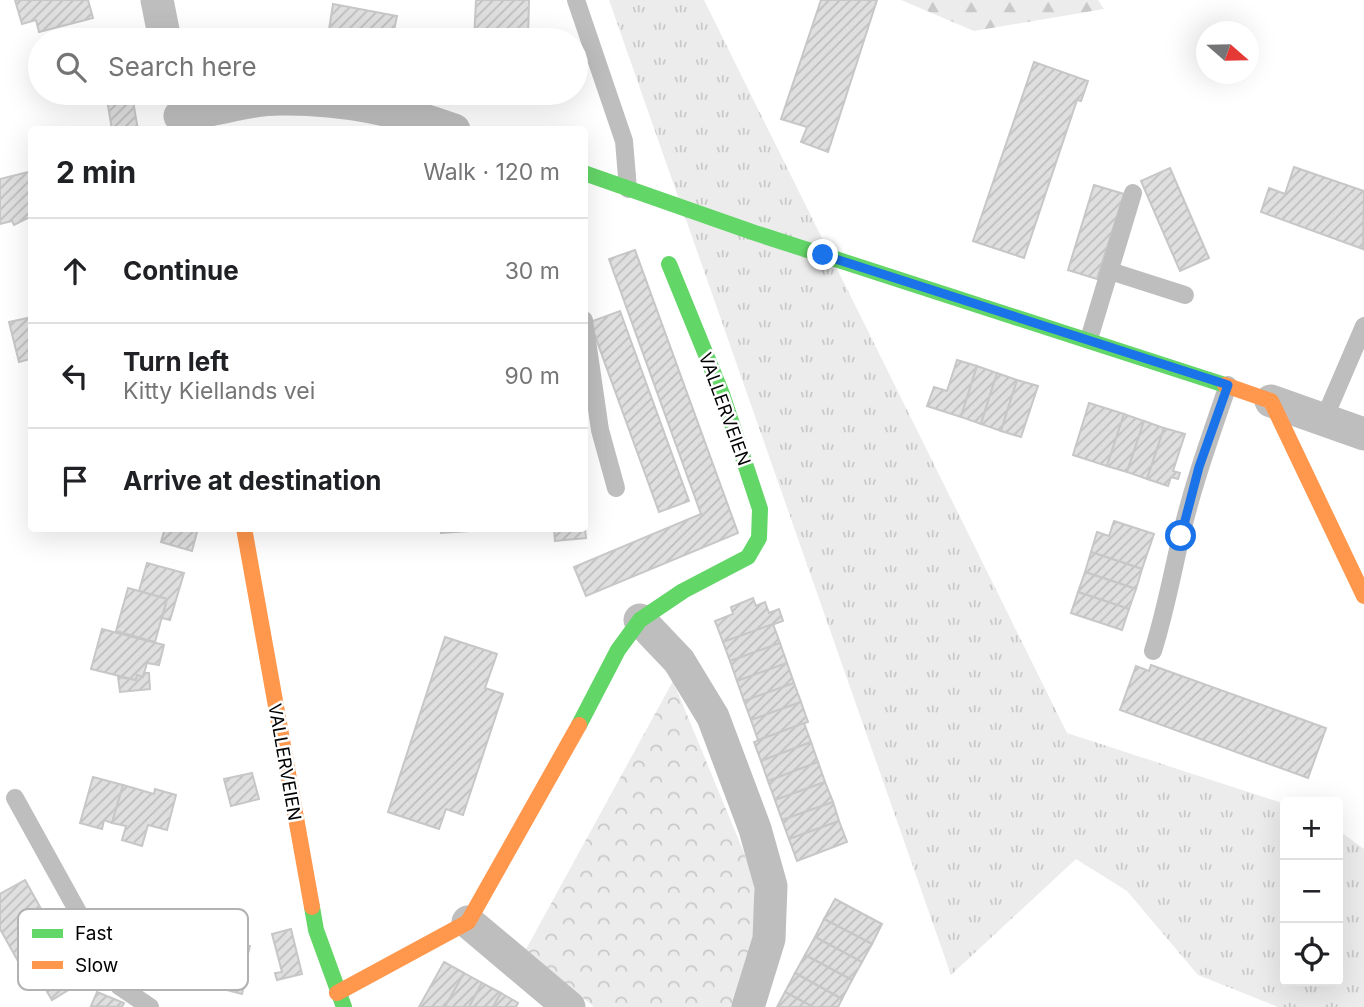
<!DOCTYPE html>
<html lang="en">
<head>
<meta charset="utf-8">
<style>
  :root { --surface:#fff; --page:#f2f2f2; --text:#202124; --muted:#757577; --line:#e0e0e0 }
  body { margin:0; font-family:Inter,sans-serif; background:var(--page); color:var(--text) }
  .controls { position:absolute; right:21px; bottom:21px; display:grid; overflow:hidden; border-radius:7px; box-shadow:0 7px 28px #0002 }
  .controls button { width:63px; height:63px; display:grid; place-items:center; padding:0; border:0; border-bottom:2px solid var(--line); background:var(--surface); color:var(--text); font:35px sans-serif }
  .compass { position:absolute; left:1196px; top:21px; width:63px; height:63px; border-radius:50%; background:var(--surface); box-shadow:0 7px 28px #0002; rotate:110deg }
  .stop { position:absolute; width:21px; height:21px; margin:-16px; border:5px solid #1a73e8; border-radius:50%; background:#fff }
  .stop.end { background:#1a73e8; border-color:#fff; box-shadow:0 2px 7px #0008 }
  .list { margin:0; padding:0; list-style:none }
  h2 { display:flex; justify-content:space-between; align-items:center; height:91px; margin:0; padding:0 28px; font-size:30px }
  h2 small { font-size:23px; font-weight:400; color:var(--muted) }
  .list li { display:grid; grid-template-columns:46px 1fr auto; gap:21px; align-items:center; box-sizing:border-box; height:105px; padding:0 28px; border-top:2px solid var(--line) }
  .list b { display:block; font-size:26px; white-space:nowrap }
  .list p { margin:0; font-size:23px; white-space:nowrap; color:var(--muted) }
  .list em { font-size:23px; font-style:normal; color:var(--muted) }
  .icon { flex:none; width:38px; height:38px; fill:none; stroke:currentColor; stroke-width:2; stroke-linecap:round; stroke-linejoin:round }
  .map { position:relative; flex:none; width:1364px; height:1007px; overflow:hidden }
  .search { position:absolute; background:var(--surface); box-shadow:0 7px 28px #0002; left:28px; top:28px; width:560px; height:77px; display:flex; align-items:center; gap:18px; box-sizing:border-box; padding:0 24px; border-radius:38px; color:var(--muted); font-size:26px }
  .panel { position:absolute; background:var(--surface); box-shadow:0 7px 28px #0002; left:28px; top:126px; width:560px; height:406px; border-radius:7px }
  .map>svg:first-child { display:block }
</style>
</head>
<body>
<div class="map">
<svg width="1364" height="1007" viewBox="0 0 1364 1007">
  <defs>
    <pattern id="grass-tufts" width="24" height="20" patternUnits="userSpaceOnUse" patternTransform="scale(1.75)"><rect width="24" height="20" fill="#ececec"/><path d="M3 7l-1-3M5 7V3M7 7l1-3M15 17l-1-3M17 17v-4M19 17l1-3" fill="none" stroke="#c9c9c9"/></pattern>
    <pattern id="forest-firs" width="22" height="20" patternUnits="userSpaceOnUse" patternTransform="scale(1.75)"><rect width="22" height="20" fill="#ececec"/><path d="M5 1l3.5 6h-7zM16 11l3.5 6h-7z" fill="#c9c9c9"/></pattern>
    <pattern id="park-crowns" width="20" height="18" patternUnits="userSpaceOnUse" patternTransform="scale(1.75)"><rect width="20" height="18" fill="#ececec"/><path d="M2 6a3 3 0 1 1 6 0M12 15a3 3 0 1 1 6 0" fill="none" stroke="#c9c9c9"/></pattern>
    <pattern id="building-hatch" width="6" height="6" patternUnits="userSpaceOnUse" patternTransform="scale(1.75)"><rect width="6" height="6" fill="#dfdfdf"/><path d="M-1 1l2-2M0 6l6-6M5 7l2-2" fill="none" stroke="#bebebe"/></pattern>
  </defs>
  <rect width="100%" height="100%" fill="#fff"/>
  <polygon fill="url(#grass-tufts)" points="609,0 704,0 1067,733 1285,804 1285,981 1338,981 1338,830 1364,849 1364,1007 1278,1007 1198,975 1127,891 1076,859 951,975"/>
  <polygon fill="url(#forest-firs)" points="901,0 1098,0 1104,9 974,31"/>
  <polygon fill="url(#park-crowns)" points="673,681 752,872 758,922 738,1007 594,1007 525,951"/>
  <g fill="url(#building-hatch)" stroke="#c7c7c7" stroke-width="2">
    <polygon points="15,0 88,0 93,18 39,32 36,20 22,24"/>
    <polygon points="476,0 529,0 528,40 474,40"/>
    <polygon points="821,0 877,0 828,152 801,142 807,127 781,119"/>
    <polygon points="333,4 397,16 392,40 354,40 328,36"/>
    <polygon points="1034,62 1088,81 1081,101 1077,100 1024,258 973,241"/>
    <polygon points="481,93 525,93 525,98 510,97 510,104 496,103 496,97 481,96"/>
    <polygon points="132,95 138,130 112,130 107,99"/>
    <polygon points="1294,167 1364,191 1363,249 1261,212 1269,188 1285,194"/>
    <polygon points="1170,168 1209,258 1180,271 1141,181"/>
    <polygon points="32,171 32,216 14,225 12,221 0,224 0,179"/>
    <polygon points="1094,185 1124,194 1097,279 1068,270"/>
    <polygon points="635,250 738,533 586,596 574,567 701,514 609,259"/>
    <polygon points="620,311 689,501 659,512 590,322"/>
    <polygon points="32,317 32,366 30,359 19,362 9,322"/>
    <polygon points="957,360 977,366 961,417 927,406 934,387 947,391"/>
    <polygon points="977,366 997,373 981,424 961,417"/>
    <polygon points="997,373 1017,380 1001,431 981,424"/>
    <polygon points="1017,380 1038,386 1021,437 1001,431"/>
    <polygon points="1089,403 1124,414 1107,466 1073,455"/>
    <polygon points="1124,414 1144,421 1127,472 1107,466"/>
    <polygon points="1144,421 1164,428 1147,479 1127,472"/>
    <polygon points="1164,428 1185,434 1173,471 1180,473 1178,479 1171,477 1168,486 1147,479"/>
    <polygon points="584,519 586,538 555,541 554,528 584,528"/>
    <polygon points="1114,521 1154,534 1142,569 1091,552 1097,532 1109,536"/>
    <polygon points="165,528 198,528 192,551 161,542"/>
    <polygon points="441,528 484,528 484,530 441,533"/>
    <polygon points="1091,552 1142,569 1136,589 1085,572"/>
    <polygon points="147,563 184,573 170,620 162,618 167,599 139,591"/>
    <polygon points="1085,572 1136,589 1129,609 1078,592"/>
    <polygon points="128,588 167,599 155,642 116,631"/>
    <polygon points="1078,592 1129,609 1122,630 1071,613"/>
    <polygon points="753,598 756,606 765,602 769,613 779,609 783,621 723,642 715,621 733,614 731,607"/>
    <polygon points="773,624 780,643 730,661 723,642"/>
    <polygon points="102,629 164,645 159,665 147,663 143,677 137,675 136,680 91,669"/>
    <polygon points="445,637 497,654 485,688 503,694 463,815 446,809 439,829 388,812"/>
    <polygon points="780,643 787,663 737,681 730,661"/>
    <polygon points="787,663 794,683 744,701 737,681"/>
    <polygon points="1151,665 1326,728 1308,778 1120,710 1136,666 1149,671"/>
    <polygon points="144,673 149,673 150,689 120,692 118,677 136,680 137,675 143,677"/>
    <polygon points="794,683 801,702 751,720 744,701"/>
    <polygon points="801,702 808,722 758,740 751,720"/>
    <polygon points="804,723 811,742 761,761 754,742"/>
    <polygon points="811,742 818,762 768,781 761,761"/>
    <polygon points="818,762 825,782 775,800 768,781"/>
    <polygon points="252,773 259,799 231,806 224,779"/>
    <polygon points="93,777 123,785 112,823 104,820 102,829 80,823"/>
    <polygon points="825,782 833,802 782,820 775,800"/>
    <polygon points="123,785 154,794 155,789 176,795 167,830 148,825 142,846 122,840 126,826 112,823"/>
    <polygon points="833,802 839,821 789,839 782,820"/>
    <polygon points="839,821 847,842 797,861 789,839"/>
    <polygon points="25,880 50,925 45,928 52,941 18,961 0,929 0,894"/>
    <polygon points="835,899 882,924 872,944 824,919"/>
    <polygon points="824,919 872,944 862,962 815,937"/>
    <polygon points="291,929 302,974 277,980 275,973 282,972 272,934"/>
    <polygon points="815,937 862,962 852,980 805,955"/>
    <polygon points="216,938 250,946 240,983 244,984 242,994 204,984"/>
    <polygon points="65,950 83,981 52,1000 33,968"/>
    <polygon points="805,955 852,980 842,999 795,973"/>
    <polygon points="444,962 464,973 445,1007 419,1007"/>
    <polygon points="464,973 482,983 469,1007 445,1007"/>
    <polygon points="795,973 842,999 838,1007 813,1007 785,992"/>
    <polygon points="482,983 501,993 493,1007 469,1007"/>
    <polygon points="97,992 124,1003 122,1007 91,1006"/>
    <polygon points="785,992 813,1007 777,1007"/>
    <polygon points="501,993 518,1003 516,1007 493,1007"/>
  </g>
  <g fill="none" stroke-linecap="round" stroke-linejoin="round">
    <g stroke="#bebebe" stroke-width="18">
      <polyline points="576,0 624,141 628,189"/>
      <polyline points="1110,271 1185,295"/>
      <polyline points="584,320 600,430 616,488"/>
      <polyline points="1089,339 1133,193"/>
      <polyline points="1324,419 1364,326"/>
      <path d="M1153,651C1165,613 1172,575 1181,536C1193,484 1211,435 1228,385"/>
      <polyline points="15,798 119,986 150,1007"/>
    </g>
    <g stroke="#bebebe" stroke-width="33">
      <polyline points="157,0 165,40"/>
      <path d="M180,116C212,111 248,99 281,99C340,98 399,110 454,130"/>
      <polyline points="1271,401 1364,434"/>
      <polyline points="640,620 679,661 713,717 755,829 771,886 769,939 748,1007"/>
      <polyline points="468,922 569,1007"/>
    </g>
    <g stroke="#63d668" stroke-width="16">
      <polyline points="584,173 755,233 1225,385"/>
      <polyline points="579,725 618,650 640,620 683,591 748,557 759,538 760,509 722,394 669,264"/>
      <polyline points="312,907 316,930 344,1007"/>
    </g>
    <g stroke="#ff974d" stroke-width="16">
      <polyline points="1225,385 1271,401 1364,596"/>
      <polyline points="244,528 312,907"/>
      <polyline points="337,993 468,922 579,725"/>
    </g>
  </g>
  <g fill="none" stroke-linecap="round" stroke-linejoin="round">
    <polyline stroke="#1a73e8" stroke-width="9" points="823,255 1228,385 1199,467 1181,536"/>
  </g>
  <g text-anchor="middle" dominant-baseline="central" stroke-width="5" stroke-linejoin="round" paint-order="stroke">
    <g font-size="18" fill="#000" stroke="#fff">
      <text transform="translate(725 409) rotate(70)">VALLERVEIEN</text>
      <text transform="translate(285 762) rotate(80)">VALLERVEIEN</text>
    </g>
  </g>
  <rect x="18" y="909" width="230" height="81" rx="10" fill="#fff" stroke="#b2b2b2" stroke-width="2"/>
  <rect x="32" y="929" width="31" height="9" fill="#63d668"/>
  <rect x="32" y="961" width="31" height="8" fill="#ff974d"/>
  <g font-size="19" fill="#000">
    <text x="75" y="940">Fast</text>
    <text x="75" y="972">Slow</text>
  </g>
</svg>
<div class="controls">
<button>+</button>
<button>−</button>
<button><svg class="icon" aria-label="locate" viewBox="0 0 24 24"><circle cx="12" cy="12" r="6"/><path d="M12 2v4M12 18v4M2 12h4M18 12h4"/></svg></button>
</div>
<svg class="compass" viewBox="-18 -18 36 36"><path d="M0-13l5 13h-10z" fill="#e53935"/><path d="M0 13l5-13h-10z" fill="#757577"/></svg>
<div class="stop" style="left:1181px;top:536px"></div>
<div class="stop end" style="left:823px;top:255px"></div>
<div class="search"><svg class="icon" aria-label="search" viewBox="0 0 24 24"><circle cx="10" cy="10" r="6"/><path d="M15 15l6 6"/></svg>Search here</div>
<section class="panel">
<h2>2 min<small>Walk · 120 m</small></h2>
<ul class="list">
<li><svg class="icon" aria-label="ahead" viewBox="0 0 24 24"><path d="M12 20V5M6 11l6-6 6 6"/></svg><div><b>Continue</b></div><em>30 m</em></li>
<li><svg class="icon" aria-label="left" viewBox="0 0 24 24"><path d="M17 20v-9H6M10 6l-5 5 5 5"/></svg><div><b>Turn left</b><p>Kitty Kiellands vei</p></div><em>90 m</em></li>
<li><svg class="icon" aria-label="arrive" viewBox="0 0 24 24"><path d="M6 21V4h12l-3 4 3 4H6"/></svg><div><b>Arrive at destination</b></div></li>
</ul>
</section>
</div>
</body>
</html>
